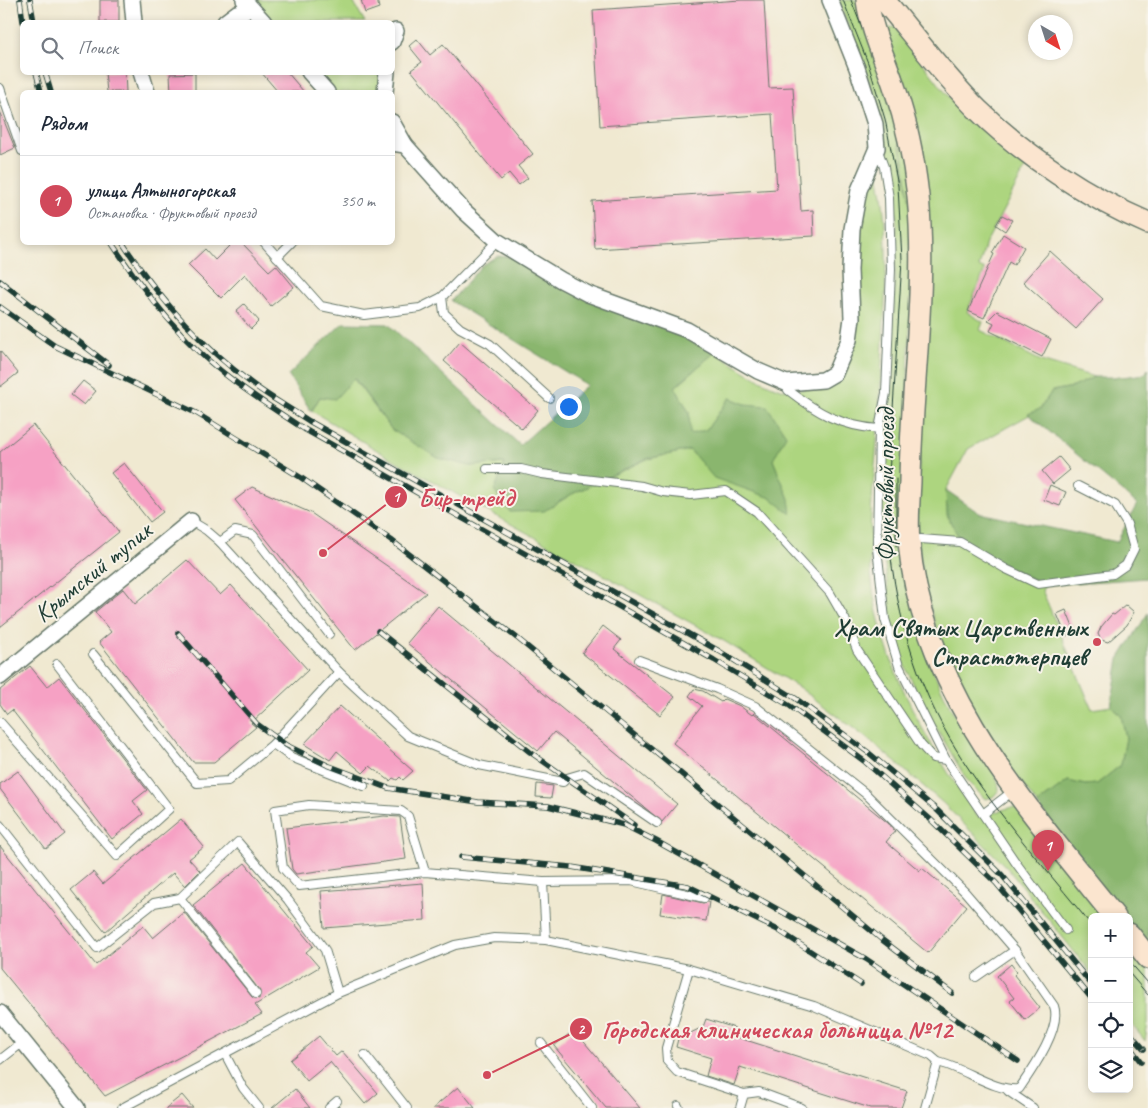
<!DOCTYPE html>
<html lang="ru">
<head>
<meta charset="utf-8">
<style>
  :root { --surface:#fff; --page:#f2f2f3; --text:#1f2937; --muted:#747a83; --line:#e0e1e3; --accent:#d1495b }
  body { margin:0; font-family:Caveat,sans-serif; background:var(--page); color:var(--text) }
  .controls { position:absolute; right:15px; bottom:15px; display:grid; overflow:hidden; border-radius:8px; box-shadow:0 2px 8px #0003 }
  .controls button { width:45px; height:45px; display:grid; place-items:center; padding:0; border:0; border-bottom:1px solid var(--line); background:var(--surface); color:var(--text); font:25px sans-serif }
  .compass { position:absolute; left:1028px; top:15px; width:45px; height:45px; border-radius:50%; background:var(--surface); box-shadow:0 2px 8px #0003; rotate:141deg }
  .you { position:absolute; left:568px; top:406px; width:18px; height:18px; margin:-12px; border:4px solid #fff; border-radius:50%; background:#1a73e8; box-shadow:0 0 0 8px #1a73e833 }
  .badge { display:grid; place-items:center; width:32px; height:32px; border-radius:50%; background:var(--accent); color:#fff; font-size:16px; font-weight:700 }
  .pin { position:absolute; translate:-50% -41px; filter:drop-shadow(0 1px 2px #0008) }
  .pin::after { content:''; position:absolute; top:26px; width:18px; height:15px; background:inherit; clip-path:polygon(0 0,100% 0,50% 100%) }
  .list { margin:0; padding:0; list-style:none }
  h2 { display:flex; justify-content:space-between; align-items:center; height:65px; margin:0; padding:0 20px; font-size:21px }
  h2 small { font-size:16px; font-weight:400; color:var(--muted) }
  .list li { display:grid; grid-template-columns:32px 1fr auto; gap:15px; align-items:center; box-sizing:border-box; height:90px; padding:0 20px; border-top:1px solid var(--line) }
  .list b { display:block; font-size:19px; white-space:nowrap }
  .list p { margin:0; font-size:16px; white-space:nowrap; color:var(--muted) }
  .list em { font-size:16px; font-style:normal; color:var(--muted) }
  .icon { flex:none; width:28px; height:28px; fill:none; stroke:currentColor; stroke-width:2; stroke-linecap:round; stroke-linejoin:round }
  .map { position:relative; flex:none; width:1148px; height:1108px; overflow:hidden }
  .search { position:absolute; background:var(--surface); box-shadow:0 2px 8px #0003; left:20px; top:20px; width:375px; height:55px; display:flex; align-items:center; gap:12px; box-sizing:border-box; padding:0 18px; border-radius:8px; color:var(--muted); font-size:19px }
  .panel { position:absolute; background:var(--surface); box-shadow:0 2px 8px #0003; left:20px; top:90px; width:375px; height:155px; border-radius:8px }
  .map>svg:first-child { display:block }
</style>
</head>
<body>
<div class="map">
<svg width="1148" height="1108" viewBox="0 0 1148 1108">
  <rect width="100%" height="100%" fill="#f7f3e8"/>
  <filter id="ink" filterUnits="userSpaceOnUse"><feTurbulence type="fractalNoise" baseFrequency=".02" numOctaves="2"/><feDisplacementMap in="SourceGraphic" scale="10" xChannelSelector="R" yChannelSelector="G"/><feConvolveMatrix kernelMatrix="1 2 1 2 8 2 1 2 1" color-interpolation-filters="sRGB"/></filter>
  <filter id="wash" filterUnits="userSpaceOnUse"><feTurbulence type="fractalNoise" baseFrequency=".0096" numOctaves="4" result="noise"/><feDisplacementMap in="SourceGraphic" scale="20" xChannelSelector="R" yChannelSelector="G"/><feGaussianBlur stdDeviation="1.12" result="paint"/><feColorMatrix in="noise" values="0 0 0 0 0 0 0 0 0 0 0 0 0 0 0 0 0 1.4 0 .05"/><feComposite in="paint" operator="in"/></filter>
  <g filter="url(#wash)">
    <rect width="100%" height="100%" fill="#f0e9d1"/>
    <g fill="#add57f" stroke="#66895a">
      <polygon points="250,0 352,0 365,22 270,22"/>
      <path d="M838,0H856L895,117L914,226L907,397L927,655C937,681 949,707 964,731C975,750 998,768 999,790L993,797L985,799L968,782L926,710L904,664L891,617L883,547L881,506L892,354L897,225L890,163L880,120L864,64Z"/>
      <polygon points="895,27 949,97 971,118 1028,163 986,243 979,267 985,270 967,312 983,322 980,330 1041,361 1094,377 1073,387 1052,391 1040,409 968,449 946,490 958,536 1008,567 1046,585 1042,590 1092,709 1111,706 1121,715 1126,738 1121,765 1097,784 1085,785 1068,781 1037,804 986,734 961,688 935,625 924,584 919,545 917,496 928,330 886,36 890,28"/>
      <polygon points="314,73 383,73 381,92 331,92"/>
      <path d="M872,169H877C890,225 886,283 883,341C881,379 879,416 876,454C872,500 866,551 874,597C887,674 933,754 978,817L1012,807L1019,808L1107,917H1092V974L1008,869L943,803L873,743L800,688L724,641L385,455L312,411L320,397L353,378L392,430L470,466L505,463L544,511L572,494L647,459L690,450C711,478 755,496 789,499L773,460L767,407L745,404L730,398L706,430L689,435V412L675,387L715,352C735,365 756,380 778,388C788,392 802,389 812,388C868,382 855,311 856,271C858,236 861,202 872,169Z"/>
      <polygon points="1129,944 1148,967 1148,1023 1145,1041 1129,1021"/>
    </g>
    <g fill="#8ab66e" stroke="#547a51">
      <polygon points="497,256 513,257 686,336 715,352 675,387 689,412 690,434 706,430 730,398 745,404 767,406 786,435 773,460 789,499 791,514 771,498 714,478 690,450 646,459 572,494 544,511 510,512 494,491 505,463 470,466 438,458 392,430 354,378 335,399 320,397 311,411 288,375 343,323 388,324 520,445 587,385 451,301 482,265"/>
      <polygon points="1148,369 1148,578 1046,585 1008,567 958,536 947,515 946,490 979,513 1117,542 1137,504 1028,414 1040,409 1052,391 1073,387 1094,377 1122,377 1145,374"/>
      <polygon points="1148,613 1148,950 1129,926 1129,917 1122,917 1037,804 1068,781 1085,785 1097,784 1121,765 1126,738 1121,715 1111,706 1119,659"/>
    </g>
    <g id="blocks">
      <g fill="#f6a1c4">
        <rect x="100" y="0" width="19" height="22"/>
        <polygon points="361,0 377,0 379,8 365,13"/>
        <polygon points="741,0 764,0 769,88 793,87 801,211 813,210 814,236 595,249 592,201 777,189 772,114 600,126 593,10"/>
        <polygon points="417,39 430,55 443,44 533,154 518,166 528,178 519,185 509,173 501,180 411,70 422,62 409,46"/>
        <polygon points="105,72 125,72 126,92 107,92"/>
        <polygon points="261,72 287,72 304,92 278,92"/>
        <polygon points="195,73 195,92 171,92 170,74"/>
        <polygon points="0,111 15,148 0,155"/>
        <polygon points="1002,215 1012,220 1005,231 996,225"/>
        <polygon points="1003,234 1024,247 1014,265 1009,262 984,318 968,311 994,254 992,253"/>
        <polygon points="233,242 241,242 269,271 276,265 294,287 271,306 245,274 221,298 188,265 205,249 215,260"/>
        <polygon points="1050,251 1103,299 1076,329 1023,282"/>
        <polygon points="244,304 259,321 251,329 236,311"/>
        <polygon points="997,311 1051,339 1042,357 990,331 994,323 988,320"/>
        <polygon points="460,342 538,410 522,429 444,361"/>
        <polygon points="0,351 18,373 0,387"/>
        <polygon points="83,381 96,391 84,405 71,395"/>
        <polygon points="33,425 119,532 0,627 0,452"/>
        <polygon points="1059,457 1070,470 1053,484 1042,471"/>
        <polygon points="124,463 163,512 150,522 111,473"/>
        <polygon points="1050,485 1066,492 1060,506 1044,500"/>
        <polygon points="252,487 311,513 426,593 355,650 235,500"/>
        <polygon points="187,560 220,595 231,585 308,670 251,723 256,727 214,762 193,762 99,642 111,632 95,612 123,589 135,604"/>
        <polygon points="1126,605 1134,612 1127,625 1108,642 1101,640 1098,634 1101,627 1112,614 1114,615"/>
        <polygon points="438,606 677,804 662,822 554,732 538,751 407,643"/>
        <polygon points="1066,610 1075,632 1066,636 1057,614"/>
        <polygon points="603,626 621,640 614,649 675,697 660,715 582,653"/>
        <polygon points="30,666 47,687 59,677 147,790 133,801 143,814 112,839 12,710 7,714 0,704 0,690"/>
        <polygon points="694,689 703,691 721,702 724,699 740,706 752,715 754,713 888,823 895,831 886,842 920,871 922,868 967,906 928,953 673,743 702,706 689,696"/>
        <polygon points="340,706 413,771 403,780 400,777 397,780 393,778 390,781 370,766 363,773 337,751 330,760 304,744"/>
        <polygon points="18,771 65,834 46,849 0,789 0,784"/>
        <polygon points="537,784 553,786 551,798 536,797"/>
        <polygon points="384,816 400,817 406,859 296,874 292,869 286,828"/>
        <polygon points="181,819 204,847 189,859 200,871 185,886 173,873 105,932 71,890 93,872 103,884"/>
        <polygon points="0,846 96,965 143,926 153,938 184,912 252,997 259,999 260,991 193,905 245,863 313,946 306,952 319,967 255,1005 262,1014 105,1096 0,968"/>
        <polygon points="423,883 425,920 324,928 321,891"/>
        <polygon points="663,894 703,903 709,902 706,921 660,914"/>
        <polygon points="1011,964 1017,972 1014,975 1040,1008 1025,1020 1010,1001 1014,998 997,976"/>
        <polygon points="706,1019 735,1028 733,1036 907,1091 901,1108 870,1108 740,1067 734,1085 706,1076 711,1058 676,1047 678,1039 703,1027"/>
        <polygon points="574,1030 640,1108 606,1108 554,1046"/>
        <polygon points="319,1036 336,1056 342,1051 378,1093 365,1104 330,1062 307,1081 290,1060"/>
        <polygon points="458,1087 475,1108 433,1108"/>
        <polygon points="295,1089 310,1108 272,1108"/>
        <polygon points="182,1095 193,1108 166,1108"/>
      </g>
    </g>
  </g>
  <g filter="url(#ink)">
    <use href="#blocks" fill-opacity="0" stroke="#68796b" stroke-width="1"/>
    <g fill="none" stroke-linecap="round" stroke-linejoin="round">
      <g stroke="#68796b" stroke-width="10">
        <g id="lane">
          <polyline points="0,88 22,151"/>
          <polyline points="877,148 884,167 889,198 891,269 886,393 879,429 877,548 885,619 899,666 946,760 1016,863 1066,930"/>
          <polyline points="264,242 321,306 364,315 420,308 442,297 497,241"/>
          <polyline points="277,257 292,242"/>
          <polyline points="442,297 444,313 460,328 490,344 549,398"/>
          <path d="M786,383L788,390C819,414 841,426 879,429"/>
          <polyline points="487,469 521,469 542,474 642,486 663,492 691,495 726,491 757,512 830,593 845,619 857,650 921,745 933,758 946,760"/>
          <polyline points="191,521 206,530 220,542 339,672 273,744"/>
          <polyline points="910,540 921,539 960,542 1006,569 1038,584 1113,574 1126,565 1134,549 1127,524 1115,505 1078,486"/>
          <polyline points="220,542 235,531 253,535 329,634"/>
          <polyline points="93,654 197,783 228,781 273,744 291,757 364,786"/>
          <path d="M639,660L717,689L755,706L866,794L965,892L1015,950L1054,1006C1062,1028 1032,1070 1019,1089C995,1092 964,1068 938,1062"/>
          <polyline points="339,672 408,736 479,765 563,782 567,778 584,773 657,823"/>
          <polyline points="0,722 117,856 169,809 57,664"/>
          <polyline points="983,814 1013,791"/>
          <polyline points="0,825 97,948 154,903 180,898"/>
          <polyline points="425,872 408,816 401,811 309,805 275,810 283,868 299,886 425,872 543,882 631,881 704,898"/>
          <polyline points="543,882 546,940"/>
          <polyline points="689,969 666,1048 667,1061 677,1072 744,1094"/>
          <polyline points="976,977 1015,950"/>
          <polyline points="256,994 180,898 238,842 288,900 325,950 338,993"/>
          <polyline points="541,1043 592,1108"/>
          <polyline points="225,1054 243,1088 259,1108"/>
          <polyline points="365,1055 407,1108"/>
          <polyline points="0,1060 23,1042"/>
          <polyline points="1008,1091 1033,1108"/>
          <polyline points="678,1106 679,1108"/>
          <polyline points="122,1108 338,993 455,945 494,938 546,940 689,969 814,1006 931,1056 938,1062 925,1108"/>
          <polyline points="329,1108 337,1101"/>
          <polyline points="740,1108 744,1094 759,1092 802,1108"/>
        </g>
      </g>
      <g stroke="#68796b" stroke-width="18">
        <g id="street">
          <polyline points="132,0 134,22"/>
          <polyline points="244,0 264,22"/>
          <polyline points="225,22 237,13 250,9"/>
          <polyline points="392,42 396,31"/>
          <polyline points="141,72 147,92"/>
          <polyline points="309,72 327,92"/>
          <polyline points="385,92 387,72"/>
          <polyline points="392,122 405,145"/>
          <polyline points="392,143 405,145 463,210 497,241 561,280 588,294 687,330 758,371 786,383 823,380 835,373 849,340 852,318 850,270 852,229 859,190 877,148 875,124 857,68 830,0"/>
          <polyline points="0,677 191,521"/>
          <polyline points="0,1013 77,1108"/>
        </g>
      </g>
      <g stroke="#68796b" stroke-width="24">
        <g id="secondary">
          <path d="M867,0C871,30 886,61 895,89C907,124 914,160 918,196C927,291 911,387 910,482C909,502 907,522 909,542C922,690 1026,806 1115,917"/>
          <path d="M884,0C915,37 944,76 978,110C1024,155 1089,198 1148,223"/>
          <polyline points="1129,934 1148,958"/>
        </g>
      </g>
      <use href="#lane" stroke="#fff" stroke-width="8"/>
      <use href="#street" stroke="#fff" stroke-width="15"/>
      <use href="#secondary" stroke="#fbe5cf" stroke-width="21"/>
      <g stroke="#1f3d34" stroke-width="1">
        <path d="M843,0L868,63L885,119L898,186L902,260L887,508C890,588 909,670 950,739C989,806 1044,866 1092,926"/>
        <polyline points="851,0 862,28"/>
        <polyline points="896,546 896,479"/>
        <polyline points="1129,961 1148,983"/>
        <polyline points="1129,973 1148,995"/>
      </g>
      <g stroke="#1f3d34" stroke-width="5.5">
        <g id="rail">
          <polyline points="20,0 23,22"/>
          <polyline points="30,0 34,22"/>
          <polyline points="36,72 41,92"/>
          <polyline points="45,72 51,92"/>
          <path d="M111,242C134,277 158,309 186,339C220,375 263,402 304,429L714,660L790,706L864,761L930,819L996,883L1092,999"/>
          <path d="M122,242C157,296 200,345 251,383C269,397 290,408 309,421L719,651L795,698L869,753L937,810L1002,875L1092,985"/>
          <polyline points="0,281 109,365"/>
          <polyline points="0,307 55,346 196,413 300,477 391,540 517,638 881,939 952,993"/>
          <polyline points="378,631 530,752 634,825"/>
          <polyline points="178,633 257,724 286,745 327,765 388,788 478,802 548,806 624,825 656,841 866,959 1018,1061"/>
          <polyline points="461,857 571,867 688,886 778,930 861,984"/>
          <polyline points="1129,1032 1144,1049"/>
          <polyline points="1129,1046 1141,1062"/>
        </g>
      </g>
      <use href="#rail" stroke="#f7f3e8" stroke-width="4" stroke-dasharray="11" stroke-linecap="butt"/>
    </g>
  </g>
  <circle fill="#d1495b" stroke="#f7f3e8" stroke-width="2" cx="1097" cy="642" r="5"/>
  <g text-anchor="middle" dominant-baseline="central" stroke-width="4" stroke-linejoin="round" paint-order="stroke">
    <g font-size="25" fill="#1f3d34" stroke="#f7f3e8">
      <text transform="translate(886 485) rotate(-90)">Фруктовый проезд</text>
      <text transform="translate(93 572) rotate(-39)">Крымский тупик</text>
    </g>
    <g font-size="25" font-weight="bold" fill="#1f3d34" stroke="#f7f3e8" text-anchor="end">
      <text x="1087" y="628">Храм Святых Царственных<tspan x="1087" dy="29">Страстотерпцев</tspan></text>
    </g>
  </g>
  <path fill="none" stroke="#d1495b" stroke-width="2" d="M323 553L396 497M487 1075L581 1029"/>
  <g fill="#d1495b" stroke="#f7f3e8" stroke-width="2">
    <circle cx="323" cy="553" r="5"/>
    <circle cx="487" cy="1075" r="5"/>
    <circle cx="396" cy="497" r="12"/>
    <circle cx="581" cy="1029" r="12"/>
  </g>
  <g font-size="15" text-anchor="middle" font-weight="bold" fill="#fff">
    <text x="396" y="502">1</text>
    <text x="581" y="1034">2</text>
  </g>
  <g font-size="26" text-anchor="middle" font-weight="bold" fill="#d1495b" stroke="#f7f3e8" stroke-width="4" stroke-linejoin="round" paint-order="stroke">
    <text x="466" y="506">Бир-трейд</text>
    <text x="777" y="1038">Городская клиническая больница №12</text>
  </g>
</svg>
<div class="controls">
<button>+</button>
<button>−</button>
<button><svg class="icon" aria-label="locate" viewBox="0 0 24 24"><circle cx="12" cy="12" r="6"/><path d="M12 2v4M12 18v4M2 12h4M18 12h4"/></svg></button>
<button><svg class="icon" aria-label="layers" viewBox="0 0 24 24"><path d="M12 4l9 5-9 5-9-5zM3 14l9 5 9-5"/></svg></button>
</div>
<svg class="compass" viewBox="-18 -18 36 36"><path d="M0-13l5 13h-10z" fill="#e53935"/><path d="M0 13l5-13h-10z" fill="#747a83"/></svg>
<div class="you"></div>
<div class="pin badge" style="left:1048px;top:871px">1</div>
<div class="search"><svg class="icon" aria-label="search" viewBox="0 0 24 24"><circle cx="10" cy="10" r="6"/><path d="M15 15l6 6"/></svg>Поиск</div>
<section class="panel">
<h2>Рядом<small></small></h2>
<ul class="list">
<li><span class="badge">1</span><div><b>улица Алтыногорская</b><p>Остановка · Фруктовый проезд</p></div><em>350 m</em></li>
</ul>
</section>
</div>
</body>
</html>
